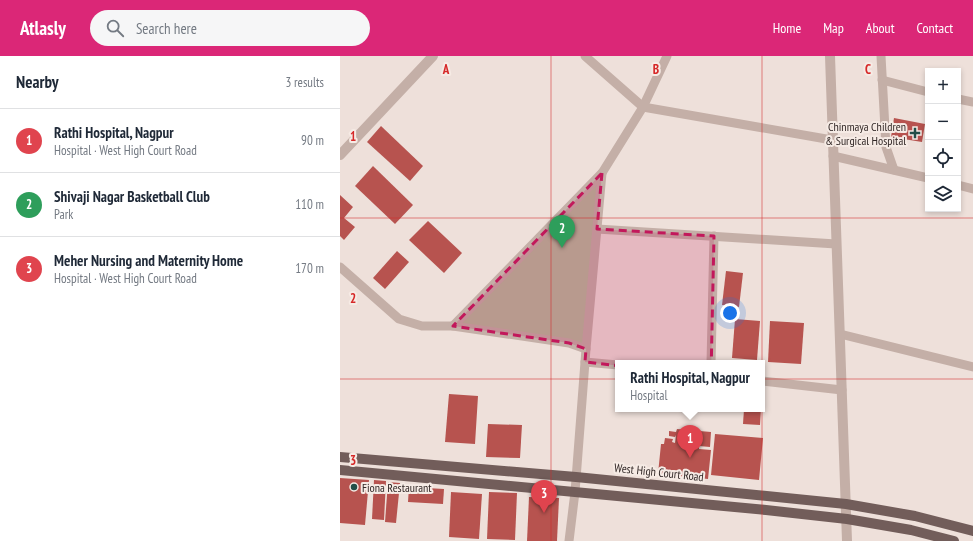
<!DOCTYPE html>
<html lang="en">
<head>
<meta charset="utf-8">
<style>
  :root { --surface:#fff; --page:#f6f6f7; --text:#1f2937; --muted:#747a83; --line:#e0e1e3; --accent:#db2777 }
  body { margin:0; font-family:"PT Sans Narrow",sans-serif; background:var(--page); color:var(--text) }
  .controls { position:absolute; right:12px; top:12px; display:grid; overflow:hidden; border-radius:0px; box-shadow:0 2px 6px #0003 }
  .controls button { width:36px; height:36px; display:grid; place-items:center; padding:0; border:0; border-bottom:1px solid var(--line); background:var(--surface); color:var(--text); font:20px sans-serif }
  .you { position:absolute; left:390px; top:257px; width:14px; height:14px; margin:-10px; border:3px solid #fff; border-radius:50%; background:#1a73e8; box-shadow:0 0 0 6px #1a73e833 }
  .badge { display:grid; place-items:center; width:26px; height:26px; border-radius:50%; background:var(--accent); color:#fff; font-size:13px; font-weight:700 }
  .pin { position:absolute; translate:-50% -33px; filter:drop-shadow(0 1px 2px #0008) }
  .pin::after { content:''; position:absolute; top:21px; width:14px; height:12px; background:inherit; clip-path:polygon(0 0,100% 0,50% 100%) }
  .popup { position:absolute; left:275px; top:304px; width:150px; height:52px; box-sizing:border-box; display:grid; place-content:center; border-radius:0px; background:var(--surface); filter:drop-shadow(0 1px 3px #0005); font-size:13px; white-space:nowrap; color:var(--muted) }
  .popup b { font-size:15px; color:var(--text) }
  .popup::after { content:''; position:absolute; left:50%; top:100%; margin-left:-8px; border:8px solid transparent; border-top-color:var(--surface) }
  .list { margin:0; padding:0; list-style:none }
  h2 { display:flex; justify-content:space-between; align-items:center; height:52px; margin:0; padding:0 16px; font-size:17px }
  h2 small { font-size:13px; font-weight:400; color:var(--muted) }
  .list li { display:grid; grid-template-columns:26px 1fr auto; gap:12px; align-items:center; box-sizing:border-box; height:64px; padding:0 16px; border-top:1px solid var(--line) }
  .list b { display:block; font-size:15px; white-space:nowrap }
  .list p { margin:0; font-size:13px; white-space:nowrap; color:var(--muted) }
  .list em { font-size:13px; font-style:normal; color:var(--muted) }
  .icon { flex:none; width:22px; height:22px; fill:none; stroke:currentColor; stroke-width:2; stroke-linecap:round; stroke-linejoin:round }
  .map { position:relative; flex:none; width:633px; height:485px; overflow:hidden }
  header { display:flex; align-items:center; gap:24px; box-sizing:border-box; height:56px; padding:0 20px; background:var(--accent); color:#fff }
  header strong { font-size:19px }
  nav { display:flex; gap:22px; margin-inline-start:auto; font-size:14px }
  .search { width:280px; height:36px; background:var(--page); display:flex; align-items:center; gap:10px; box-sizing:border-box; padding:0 14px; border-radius:22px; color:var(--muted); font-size:15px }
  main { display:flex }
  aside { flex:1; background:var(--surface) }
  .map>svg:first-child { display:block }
</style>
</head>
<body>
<header>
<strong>Atlasly</strong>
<div class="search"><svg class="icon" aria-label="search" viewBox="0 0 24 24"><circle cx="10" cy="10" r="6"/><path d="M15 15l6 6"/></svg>Search here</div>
<nav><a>Home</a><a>Map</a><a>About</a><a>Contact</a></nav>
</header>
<main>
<aside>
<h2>Nearby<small>3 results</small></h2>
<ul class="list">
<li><span class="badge" style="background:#e0444e">1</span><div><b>Rathi Hospital, Nagpur</b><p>Hospital · West High Court Road</p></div><em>90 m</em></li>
<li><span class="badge" style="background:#2e9e5b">2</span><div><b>Shivaji Nagar Basketball Club</b><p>Park</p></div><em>110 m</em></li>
<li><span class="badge" style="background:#e0444e">3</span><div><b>Meher Nursing and Maternity Home</b><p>Hospital · West High Court Road</p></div><em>170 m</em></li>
</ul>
</aside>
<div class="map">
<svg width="633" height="485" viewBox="0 0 633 485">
  <rect width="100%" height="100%" fill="#eee0da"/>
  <polygon fill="#b6bb9c" points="262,117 243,289 119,267"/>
  <g fill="#b7534f">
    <polygon points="554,62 585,68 582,86 551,81"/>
    <polygon points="41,70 83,110 70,125 27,86"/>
    <polygon points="33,110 73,149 55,168 15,130"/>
    <polygon points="0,139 13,151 4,162 15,171 4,184 0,180"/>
    <polygon points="88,165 122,197 104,217 69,184"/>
    <polygon points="57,195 69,206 45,233 33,222"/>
    <polygon points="386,215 403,217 399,251 382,249"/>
    <polygon points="395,263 420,265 417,304 392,302"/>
    <polygon points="430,265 464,267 461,308 428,306"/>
    <polygon points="109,338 138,340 135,388 105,386"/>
    <polygon points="404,353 421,353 420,369 403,368"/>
    <polygon points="148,368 182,369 180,402 146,401"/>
    <polygon points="337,373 371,376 370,391 359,390 359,393 371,394 368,423 318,418 321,388 324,388 325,382 333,383 332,386 335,387 336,379 335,381 329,380 329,375 336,376"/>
    <polygon points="375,378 423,382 419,424 371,419"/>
    <polygon points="0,422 29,424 25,469 0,467"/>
    <polygon points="34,424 46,425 44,464 32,463"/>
    <polygon points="48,426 60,427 56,467 45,466"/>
    <polygon points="69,431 104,433 103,448 68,446"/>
    <polygon points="111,436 142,438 139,483 109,481"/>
    <polygon points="149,436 177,437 175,484 147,483"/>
    <polygon points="189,441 219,442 217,485 187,485"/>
  </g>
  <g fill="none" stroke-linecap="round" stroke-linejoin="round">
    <g stroke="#c4afa7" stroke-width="9">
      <polyline points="245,0 303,51 492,84"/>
      <polyline points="541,0 546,91 554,114"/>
      <polyline points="542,24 588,36"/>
      <polyline points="618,43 633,46"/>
      <polyline points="493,100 588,122"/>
      <polyline points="618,129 633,133"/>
      <polyline points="257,173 496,188"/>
      <polyline points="0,211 59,263 82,270 113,270 229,287 246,293"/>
      <polyline points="113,270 262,117 303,51 327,0"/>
      <polyline points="500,278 633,311"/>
      <polyline points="245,306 278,309"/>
      <polyline points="371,307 374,180"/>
      <polyline points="422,325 502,334"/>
      <polyline points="229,485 235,436 246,293 262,117"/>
    </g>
    <g stroke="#c4afa7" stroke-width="10">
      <polyline points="490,0 507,485"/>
      <polyline points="0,99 93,0"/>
    </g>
    <g stroke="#725d5a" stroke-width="10">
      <polyline points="0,401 236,421 506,448 575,460 633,475"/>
      <polyline points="0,414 426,454 507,463 571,474 614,485"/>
    </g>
  </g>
  <path fill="#c2185b" fill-opacity="0.2" stroke="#c2185b" stroke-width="3" stroke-dasharray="8 5" stroke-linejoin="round" d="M262,117L257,173L374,180L371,320L245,306L246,293L229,287L113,270Z"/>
  <path fill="none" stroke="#d62828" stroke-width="1" stroke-opacity="0.55" d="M211,0V485M422,0V485M0,162H633M0,323H633"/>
  <g fill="#224e48" stroke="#f6ebe5" stroke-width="1.5">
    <path d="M573 71h4v4h4v4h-4v4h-4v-4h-4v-4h4z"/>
    <circle cx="14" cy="431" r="4"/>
  </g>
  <g text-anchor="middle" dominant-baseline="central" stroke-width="4" stroke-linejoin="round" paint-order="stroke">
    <g font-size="12" fill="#322827" stroke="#f6ebe5" text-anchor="end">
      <text x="566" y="70">Chinmaya Children<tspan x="566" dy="14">&amp; Surgical Hospital</tspan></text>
      <text x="22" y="431" text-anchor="start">Fiona Restaurant</text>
    </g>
    <g font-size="12" fill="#322827" stroke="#f6ebe5">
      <text transform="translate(319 416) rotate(6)">West High Court Road</text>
    </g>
  </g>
  <g font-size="13" text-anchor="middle" font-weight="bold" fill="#d62828" stroke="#f6ebe5" stroke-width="4" stroke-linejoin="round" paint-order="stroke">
    <text x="106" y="18">A</text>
    <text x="316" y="18">B</text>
    <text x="528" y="18">C</text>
    <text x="13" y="85">1</text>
    <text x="13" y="247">2</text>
    <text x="13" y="409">3</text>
  </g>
</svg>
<div class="controls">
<button>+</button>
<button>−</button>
<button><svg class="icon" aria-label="locate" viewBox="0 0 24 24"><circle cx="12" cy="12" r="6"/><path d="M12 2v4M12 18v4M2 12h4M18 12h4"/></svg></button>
<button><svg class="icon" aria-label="layers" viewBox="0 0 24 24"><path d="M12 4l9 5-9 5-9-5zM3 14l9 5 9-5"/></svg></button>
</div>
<div class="you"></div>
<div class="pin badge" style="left:350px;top:402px;background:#e0444e">1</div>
<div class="popup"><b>Rathi Hospital, Nagpur</b>Hospital</div>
<div class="pin badge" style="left:222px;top:192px;background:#2e9e5b">2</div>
<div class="pin badge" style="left:204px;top:457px;background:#e0444e">3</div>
</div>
</main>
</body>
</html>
